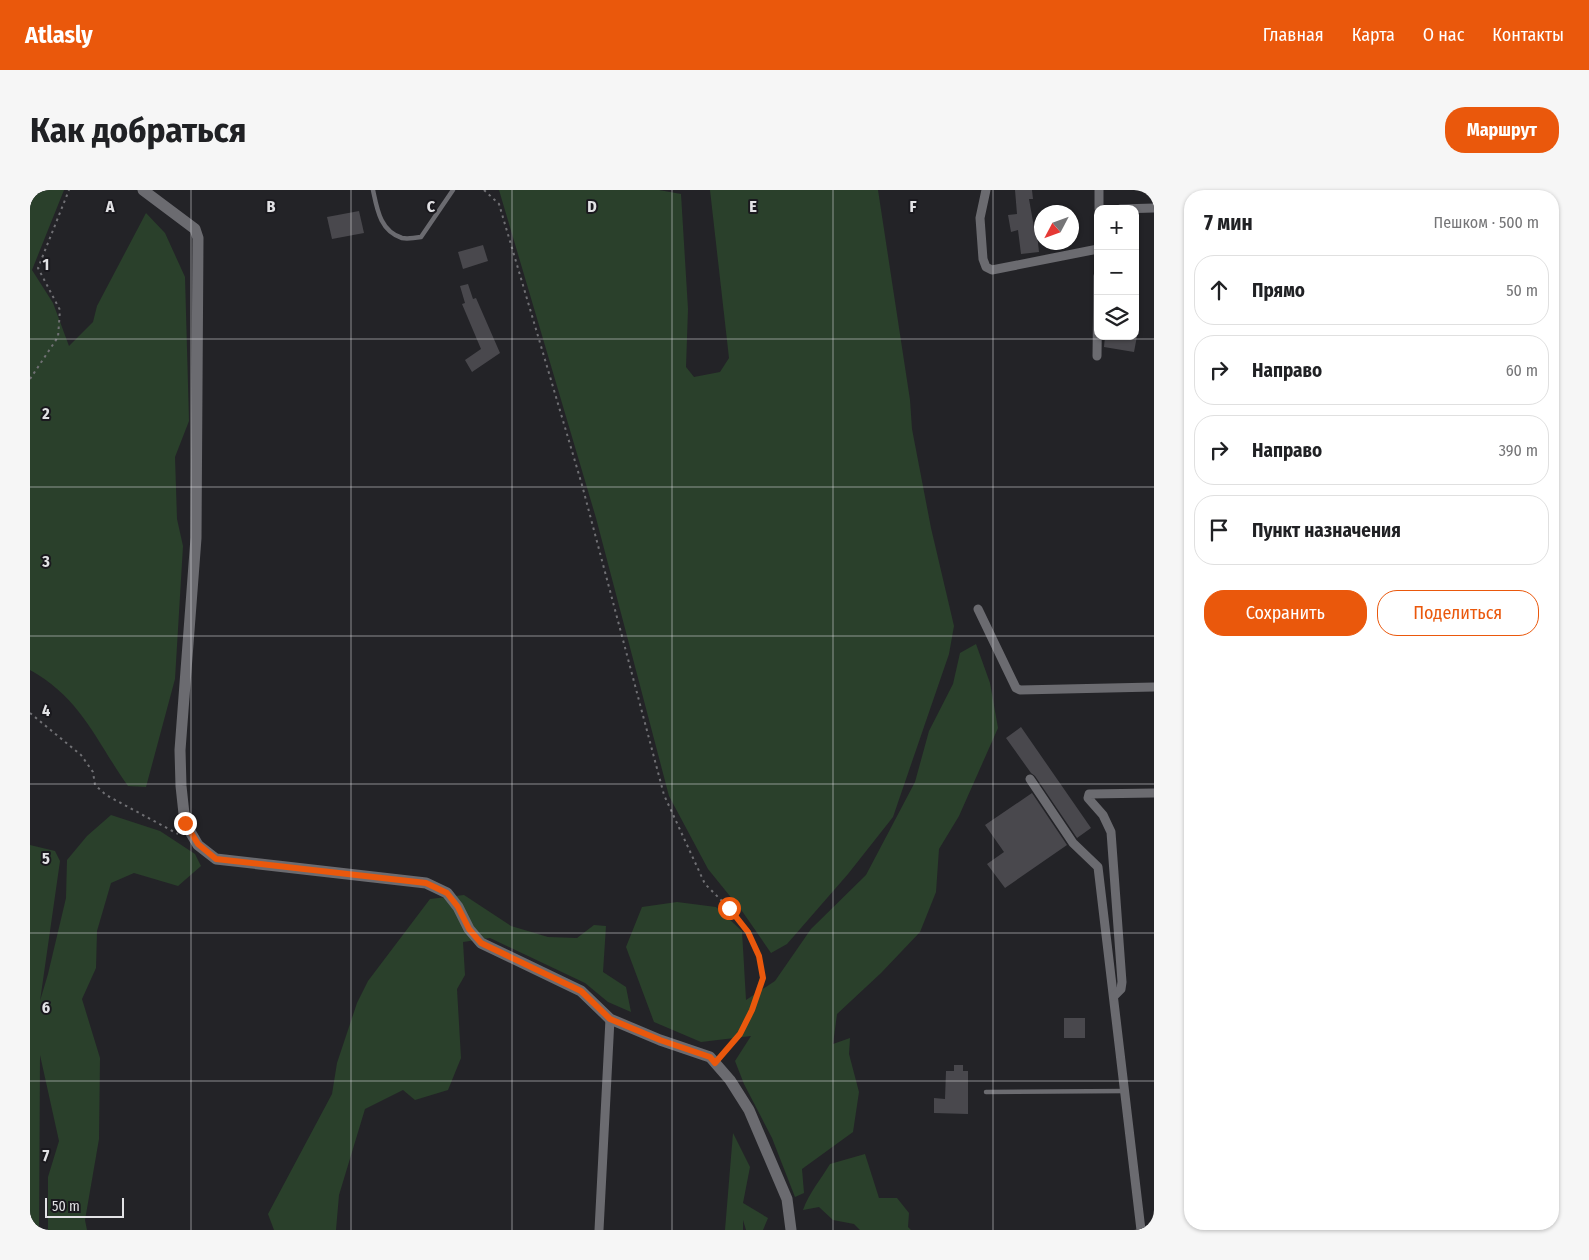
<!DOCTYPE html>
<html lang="ru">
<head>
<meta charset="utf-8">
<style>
  :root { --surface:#fff; --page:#f6f6f6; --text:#202124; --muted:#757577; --line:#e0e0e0; --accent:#ea580c }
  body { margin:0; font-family:"Fira Sans Condensed",sans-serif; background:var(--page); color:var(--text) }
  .controls { position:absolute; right:15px; top:15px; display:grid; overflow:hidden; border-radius:10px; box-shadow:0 1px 4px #0004 }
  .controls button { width:45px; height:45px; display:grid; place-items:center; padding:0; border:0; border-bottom:1px solid var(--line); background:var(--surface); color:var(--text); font:25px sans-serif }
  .compass { position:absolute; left:1004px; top:15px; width:45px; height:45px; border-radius:50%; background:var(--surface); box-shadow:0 1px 4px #0004; rotate:229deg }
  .scale { position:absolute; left:15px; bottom:12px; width:79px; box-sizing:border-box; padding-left:5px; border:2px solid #e2e2e5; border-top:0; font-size:14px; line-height:18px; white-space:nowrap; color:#e2e2e5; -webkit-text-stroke:4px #1a191e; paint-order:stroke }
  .stop { position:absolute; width:15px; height:15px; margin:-11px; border:4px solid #ea580c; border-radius:50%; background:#fff }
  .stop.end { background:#ea580c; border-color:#fff; box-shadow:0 1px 5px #0008 }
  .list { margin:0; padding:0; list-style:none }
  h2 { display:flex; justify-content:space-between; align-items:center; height:65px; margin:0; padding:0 20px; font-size:21px }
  h2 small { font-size:16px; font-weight:400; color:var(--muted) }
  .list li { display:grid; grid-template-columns:32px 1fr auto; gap:15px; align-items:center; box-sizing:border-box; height:70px; margin:0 10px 10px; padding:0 10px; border:1px solid var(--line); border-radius:20px }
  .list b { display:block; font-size:19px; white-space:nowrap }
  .list em { font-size:16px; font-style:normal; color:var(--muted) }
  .actions { display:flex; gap:10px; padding:15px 20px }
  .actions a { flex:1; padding:11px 0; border:1px solid var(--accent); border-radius:20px; text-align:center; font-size:18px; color:var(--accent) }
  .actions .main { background:var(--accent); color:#fff }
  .icon { flex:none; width:28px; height:28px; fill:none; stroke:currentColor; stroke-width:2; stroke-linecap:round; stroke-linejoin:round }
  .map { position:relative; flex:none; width:1124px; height:1040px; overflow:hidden; border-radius:20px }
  header { display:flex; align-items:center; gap:30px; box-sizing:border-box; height:70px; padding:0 25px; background:var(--accent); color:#fff }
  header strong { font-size:24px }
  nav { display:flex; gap:28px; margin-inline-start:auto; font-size:18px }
  .intro { display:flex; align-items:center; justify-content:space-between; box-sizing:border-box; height:120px; padding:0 30px }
  h1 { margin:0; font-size:35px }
  .button { padding:12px 22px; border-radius:20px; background:var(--accent); color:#fff; font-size:18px; font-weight:700 }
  main { display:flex; gap:30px; padding:0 30px }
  aside { flex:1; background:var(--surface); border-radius:20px; box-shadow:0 1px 4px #0004 }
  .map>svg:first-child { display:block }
</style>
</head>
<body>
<header>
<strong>Atlasly</strong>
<nav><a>Главная</a><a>Карта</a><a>О нас</a><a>Контакты</a></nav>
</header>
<div class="intro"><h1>Как добраться</h1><a class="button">Маршрут</a></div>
<main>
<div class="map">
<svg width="1124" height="1040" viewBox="0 0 1124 1040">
  <rect width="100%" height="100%" fill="#232327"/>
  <g fill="#2a402b">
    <path d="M0,0H34L2,80L23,113L39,156L63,132L67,116L116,23L135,43L155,87L159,231L145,267L147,329L153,356L145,489L116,597L98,596C66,551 51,508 0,480Z"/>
    <polygon points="469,0 629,0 651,4 658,119 656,177 664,187 690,182 699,168 680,0 848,0 880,210 882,239 901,338 924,436 919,464 863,627 818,684 757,754 741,763 712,721 678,679 639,606 566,328"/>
    <polygon points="946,454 960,493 968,538 929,626 909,659 906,702 890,742 851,783 807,824 803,854 820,848 819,864 829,902 823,942 772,979 774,1003 765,1007 742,948 714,894 705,871 721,846 671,852 624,832 596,757 612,717 647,712 686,717 712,741 716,810 745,791 781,739 836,685 885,592 899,541 923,494 930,463"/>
    <polygon points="81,625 130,641 165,664 171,676 148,696 104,683 81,693 67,741 66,778 52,809 70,868 69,949 55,1030 57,1040 18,1040 18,987 29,951 10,865 9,1040 0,1040 0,655 25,661 30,671 10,811 18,784 36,708 37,670 57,646"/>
    <polygon points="434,705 481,736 518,747 547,748 564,735 576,736 573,782 596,797 601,822 578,812 555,793 460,748 433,752 435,785 427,799 431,868 418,900 385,910 373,900 335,919 309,1005 306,1040 244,1040 238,1024 302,904 307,873 327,813 338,791 400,709"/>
    <polygon points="703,943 720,977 713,1013 738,1028 733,1040 716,1040 713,1030 713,1040 695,1040"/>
    <path d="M835,964L849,1008H867L879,1023L878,1037L881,1040H830L824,1034L803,1030L789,1017L773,1020C779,1003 791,989 800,974Z"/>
  </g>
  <g fill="#49484d">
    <polygon points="985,0 1002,0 1003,9 999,9 1005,43 1007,43 1009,62 991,64 988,40 981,42 978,25 987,24"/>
    <polygon points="329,21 334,43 302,49 297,27"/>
    <polygon points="453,55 458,71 433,79 428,62"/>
    <polygon points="438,94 443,109 446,108 470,163 442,182 435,170 451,159 432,114 435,113 430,96"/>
    <polygon points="1075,146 1107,146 1104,162 1074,157"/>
    <polygon points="991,537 1061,638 1047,648 1005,586 1001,583 976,548"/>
    <polygon points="1002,603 1037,655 975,698 957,674 974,662 955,635"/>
    <rect x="1034" y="828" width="21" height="20"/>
    <polygon points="924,875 933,875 933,881 938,881 938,924 904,923 904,908 915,909 916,881 924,881"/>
  </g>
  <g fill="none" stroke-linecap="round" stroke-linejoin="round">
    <g stroke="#707074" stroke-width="2" stroke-dasharray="2.5 4" stroke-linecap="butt">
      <polyline points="454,0 469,14 552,295 634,605 675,694 699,718 718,742 729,766 733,789 722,819 710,844 691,865"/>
      <polyline points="0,189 28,147 30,120 8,78 39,0"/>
      <polyline points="0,523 51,565 63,582 65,595 76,605 148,644"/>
    </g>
    <g stroke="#6b6b70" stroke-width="4.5">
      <path d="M343,0C347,19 350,41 372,48C377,49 385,48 391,47L423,0"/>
      <polyline points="956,902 1095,901"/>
    </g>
    <g stroke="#6b6b70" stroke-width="9">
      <polyline points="956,0 950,28 953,69 956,77 962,80 1068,59"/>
      <polyline points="1069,19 1069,0"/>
      <polyline points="1090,19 1124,18"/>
      <polyline points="1067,166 1068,86"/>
      <polyline points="948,419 986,498 990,500 1124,497"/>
      <polyline points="1000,589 1043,653 1068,677 1111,1040"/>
      <polyline points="1084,806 1091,799 1092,792 1081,642 1073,625 1058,608 1059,604 1124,603"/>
      <polyline points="569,1040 580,829"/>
    </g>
    <polyline stroke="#6b6b70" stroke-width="11" points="113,0 165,39 168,48 166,348 150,560 151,596 155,633 168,655 186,669 396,693 417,703 428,717 439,739 451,753 551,801 580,829 630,850 680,867 700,890 719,920 757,1009 761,1040"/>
  </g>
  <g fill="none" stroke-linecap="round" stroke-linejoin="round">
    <polyline stroke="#ea580c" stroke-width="6" points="155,633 168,654 186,669 396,693 417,703 428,717 439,739 451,753 551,801 580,829 630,850 680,867 685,873 710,844 722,820 733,788 729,766 718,742 699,718"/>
  </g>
  <path fill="none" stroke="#e2e2e5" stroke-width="1" stroke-opacity="0.55" d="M161,0V1040M321,0V1040M482,0V1040M642,0V1040M803,0V1040M963,0V1040M0,149H1124M0,297H1124M0,446H1124M0,594H1124M0,743H1124M0,891H1124"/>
  <g font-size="16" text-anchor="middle" font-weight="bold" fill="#e2e2e5" stroke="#1a191e" stroke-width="4" stroke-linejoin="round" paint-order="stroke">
    <text x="80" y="22">A</text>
    <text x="241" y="22">B</text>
    <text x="401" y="22">C</text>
    <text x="562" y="22">D</text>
    <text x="723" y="22">E</text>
    <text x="883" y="22">F</text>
    <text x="16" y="80">1</text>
    <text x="16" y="229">2</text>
    <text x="16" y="377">3</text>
    <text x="16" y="526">4</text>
    <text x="16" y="674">5</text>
    <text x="16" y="823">6</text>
    <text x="16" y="971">7</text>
  </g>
</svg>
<div class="controls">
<button>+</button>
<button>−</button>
<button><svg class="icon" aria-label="layers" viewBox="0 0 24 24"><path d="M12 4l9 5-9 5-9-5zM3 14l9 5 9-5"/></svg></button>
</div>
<svg class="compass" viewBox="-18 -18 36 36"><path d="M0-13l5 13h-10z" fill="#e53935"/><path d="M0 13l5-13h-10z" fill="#757577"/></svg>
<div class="scale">50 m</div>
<div class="stop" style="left:699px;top:718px"></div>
<div class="stop end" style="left:155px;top:633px"></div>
</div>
<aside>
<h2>7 мин<small>Пешком · 500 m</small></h2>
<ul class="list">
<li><svg class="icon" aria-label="ahead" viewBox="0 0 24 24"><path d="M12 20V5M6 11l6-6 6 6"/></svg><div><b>Прямо</b></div><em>50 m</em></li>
<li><svg class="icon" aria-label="right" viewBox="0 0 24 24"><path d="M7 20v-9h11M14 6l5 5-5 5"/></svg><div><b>Направо</b></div><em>60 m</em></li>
<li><svg class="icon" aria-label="right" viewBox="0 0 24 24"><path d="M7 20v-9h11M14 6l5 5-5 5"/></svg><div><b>Направо</b></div><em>390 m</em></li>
<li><svg class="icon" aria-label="arrive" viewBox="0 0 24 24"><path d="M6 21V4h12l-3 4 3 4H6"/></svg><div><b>Пункт назначения</b></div></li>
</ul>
<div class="actions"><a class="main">Сохранить</a><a>Поделиться</a></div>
</aside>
</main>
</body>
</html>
